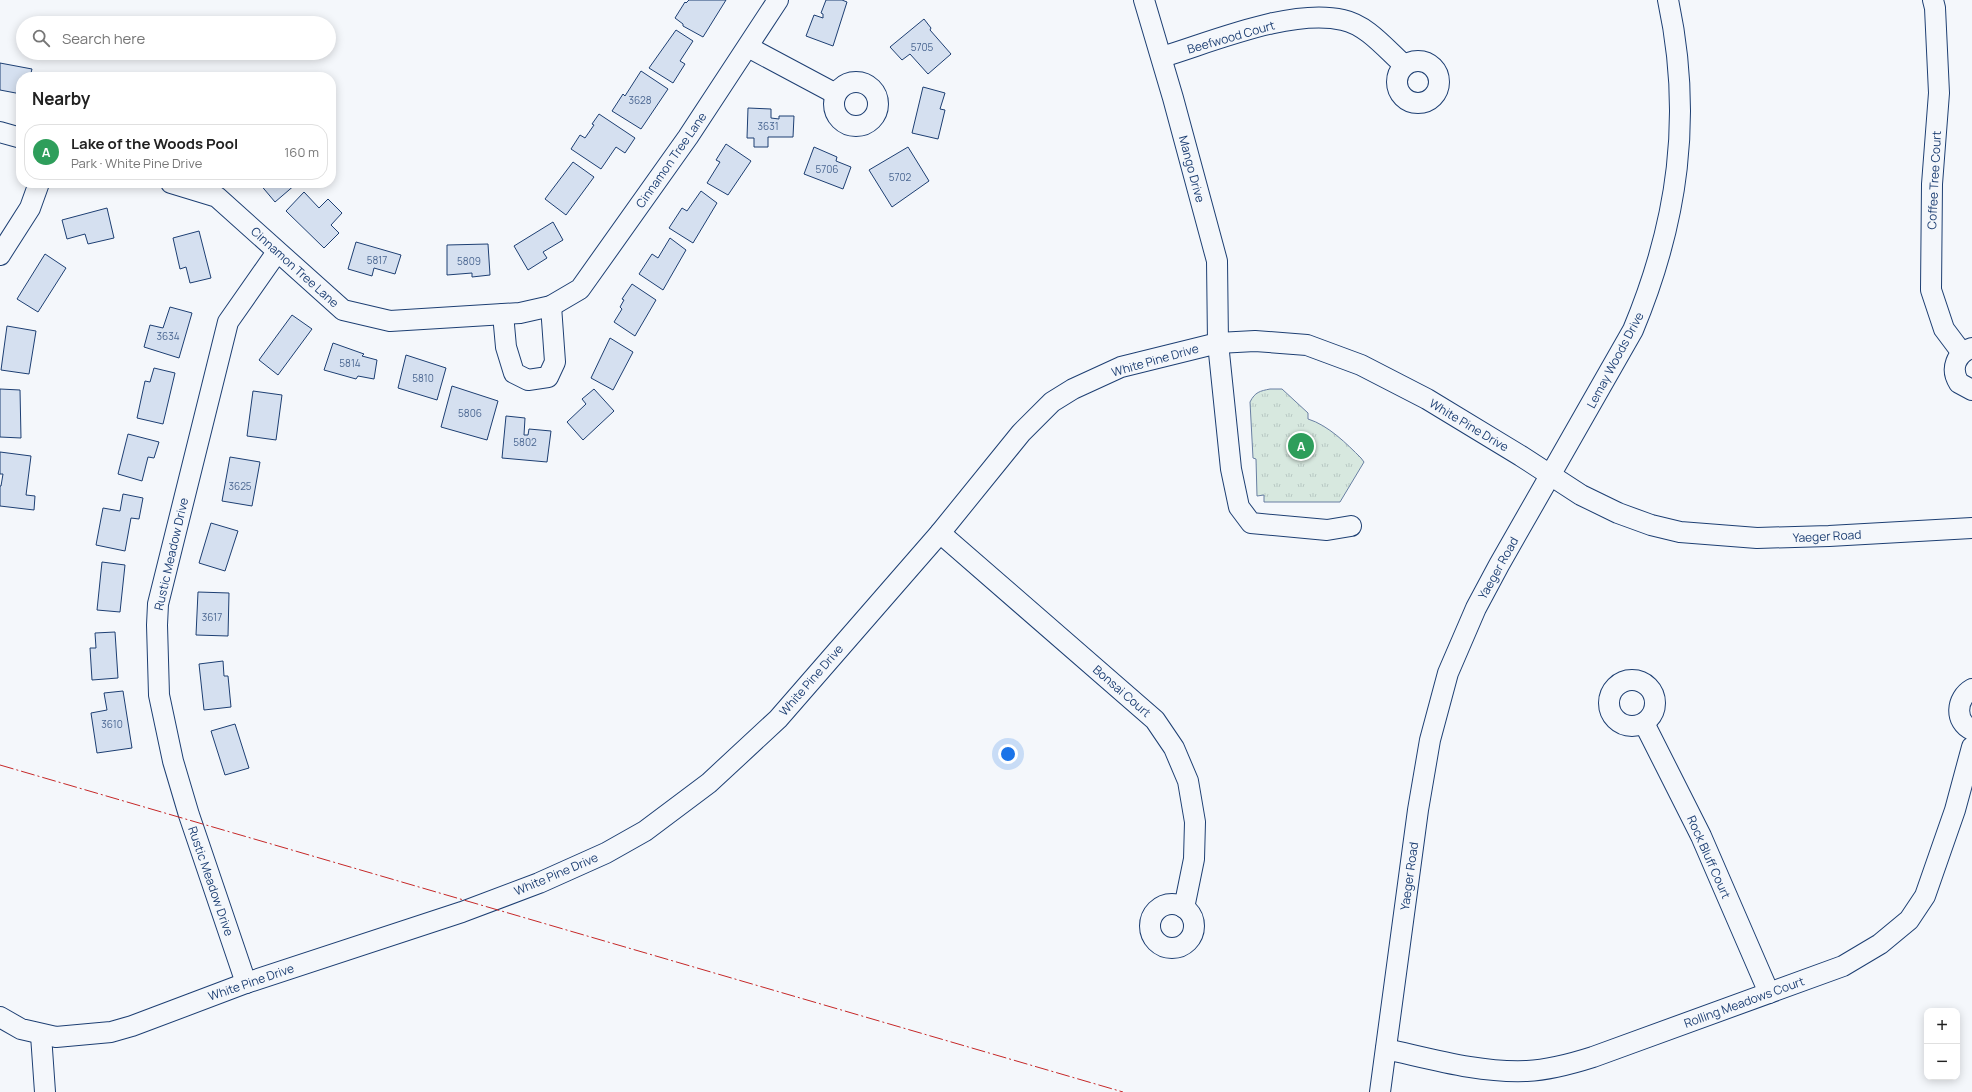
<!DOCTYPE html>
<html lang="en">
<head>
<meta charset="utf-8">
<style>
  :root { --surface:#fff; --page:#f2f2f2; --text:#222; --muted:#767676; --line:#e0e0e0; --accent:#2563eb }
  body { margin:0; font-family:Manrope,sans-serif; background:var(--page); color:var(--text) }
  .controls { position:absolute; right:12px; bottom:12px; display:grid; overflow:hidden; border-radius:8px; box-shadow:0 2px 10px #0003 }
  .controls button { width:36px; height:36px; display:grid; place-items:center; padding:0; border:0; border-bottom:1px solid var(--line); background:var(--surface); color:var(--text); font:20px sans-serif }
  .you { position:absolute; left:1008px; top:754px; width:14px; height:14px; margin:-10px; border:3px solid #fff; border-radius:50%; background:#1a73e8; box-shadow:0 0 0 6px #1a73e833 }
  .badge { display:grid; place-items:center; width:26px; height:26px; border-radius:50%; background:var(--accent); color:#fff; font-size:13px; font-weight:700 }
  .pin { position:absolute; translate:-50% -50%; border:2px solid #fff; box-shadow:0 1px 4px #0006 }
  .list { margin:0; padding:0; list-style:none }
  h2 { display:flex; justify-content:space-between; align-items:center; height:52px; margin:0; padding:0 16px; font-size:17px }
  h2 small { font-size:13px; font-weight:400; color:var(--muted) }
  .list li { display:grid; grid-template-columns:26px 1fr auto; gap:12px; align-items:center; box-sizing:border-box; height:56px; margin:0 8px 8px; padding:0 8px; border:1px solid var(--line); border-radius:16px }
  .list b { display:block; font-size:15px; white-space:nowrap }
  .list p { margin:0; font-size:13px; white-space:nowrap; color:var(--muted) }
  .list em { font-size:13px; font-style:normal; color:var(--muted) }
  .icon { flex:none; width:22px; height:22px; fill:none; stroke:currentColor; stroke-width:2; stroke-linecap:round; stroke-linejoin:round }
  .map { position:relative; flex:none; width:1972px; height:1092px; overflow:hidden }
  .search { position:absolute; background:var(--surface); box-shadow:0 2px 10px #0003; left:16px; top:16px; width:320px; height:44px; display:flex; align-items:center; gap:10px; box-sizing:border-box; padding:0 14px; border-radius:22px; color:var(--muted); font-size:15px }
  .panel { position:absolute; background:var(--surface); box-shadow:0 2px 10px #0003; left:16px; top:72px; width:320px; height:116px; border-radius:16px }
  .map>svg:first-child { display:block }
</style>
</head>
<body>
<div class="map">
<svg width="1972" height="1092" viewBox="0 0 1972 1092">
  <defs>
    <pattern id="grass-tufts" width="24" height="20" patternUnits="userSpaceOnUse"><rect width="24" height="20" fill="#d7e8df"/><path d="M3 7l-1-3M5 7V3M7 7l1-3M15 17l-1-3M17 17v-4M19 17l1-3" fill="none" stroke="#b8c8c3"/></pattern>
  </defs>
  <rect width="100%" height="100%" fill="#f4f7fb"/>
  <path fill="url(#grass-tufts)" stroke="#687fa3" d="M1270,389H1282L1308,413V419C1328,425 1347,444 1361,458L1364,462L1340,502H1264V495L1257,496L1256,459L1253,458L1250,402C1255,392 1260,391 1270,389Z"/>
  <g fill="#d5e0f0" stroke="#1d3f73">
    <polygon points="689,0 726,0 703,37 683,26 683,24 675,18 685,2 686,3"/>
    <polygon points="826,0 842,0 847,2 833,46 806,36 814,15 823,18 823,14 821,13"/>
    <polygon points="924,19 931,28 930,30 951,54 928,74 910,54 902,60 890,47"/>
    <polygon points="676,30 693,41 680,61 685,64 673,83 649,68"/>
    <polygon points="0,63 32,69 30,77 21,77 21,94 0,90"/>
    <polygon points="641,71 668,89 641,129 612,111 623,94 625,96"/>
    <polygon points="923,87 945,93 940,109 945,110 938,139 912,133"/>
    <polygon points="748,108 771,109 771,118 779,119 779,116 794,116 793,137 768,137 768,147 754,147 754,138 747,138"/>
    <polygon points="599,114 635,138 625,153 616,147 601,169 571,149 580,135 585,138 594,125 592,124"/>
    <polygon points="726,144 751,161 728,195 707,183 720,162 716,160"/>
    <polygon points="814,147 837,157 836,161 851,167 843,189 804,174"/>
    <polygon points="908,147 929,181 892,207 869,170"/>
    <polygon points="573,162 594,177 566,215 545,199"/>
    <polygon points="259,183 294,183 296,184 275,202"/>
    <polygon points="701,191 717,203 693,243 669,228 682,208 687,211"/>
    <polygon points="304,192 319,208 328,199 342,213 331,225 339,233 324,248 286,211"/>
    <polygon points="107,208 114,238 88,244 85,234 67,239 62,220"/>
    <polygon points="553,222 563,240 543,252 547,258 528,270 514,246"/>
    <polygon points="199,231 211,278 190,283 186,267 180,269 173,238"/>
    <polygon points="670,238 686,250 663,290 639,274 652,254 658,258"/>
    <polygon points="356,242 401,255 395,274 374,268 372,276 348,269"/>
    <polygon points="488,244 490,275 472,277 472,273 447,275 447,245"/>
    <polygon points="45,254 66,268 38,312 17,299"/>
    <polygon points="632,284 656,300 635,336 614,322 622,309 620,307 624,300 622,299"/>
    <polygon points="170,307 192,313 179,358 144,347 150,325 163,328"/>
    <polygon points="292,315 312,329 278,375 259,360"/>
    <polygon points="7,326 36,331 29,374 1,370"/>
    <polygon points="610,338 633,352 613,390 591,378"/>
    <polygon points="333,343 364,354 362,356 377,360 374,379 358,376 356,379 324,370"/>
    <polygon points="406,355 446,368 437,400 398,388"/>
    <polygon points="154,368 175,373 163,424 137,418 145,381 150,382"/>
    <polygon points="452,386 498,401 487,440 441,427"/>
    <polygon points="0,389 20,390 21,438 0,437"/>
    <polygon points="594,389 614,411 583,440 567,422 586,404 582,399"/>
    <polygon points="253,391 282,395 276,440 247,436"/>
    <polygon points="506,416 525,418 524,435 528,435 529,429 551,431 547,462 502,458"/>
    <polygon points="128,434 159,442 154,458 148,457 142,481 118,474"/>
    <polygon points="0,452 31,456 26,495 35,496 34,510 0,506 0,486 1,486 3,474 0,474"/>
    <polygon points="230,457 260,462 252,506 222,501"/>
    <polygon points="123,494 143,498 139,519 131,518 125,551 96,545 103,508 120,511"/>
    <polygon points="211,523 238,531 225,571 199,563"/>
    <polygon points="102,562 125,565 120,612 97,610"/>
    <polygon points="198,592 229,593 228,636 196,635"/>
    <polygon points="115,632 118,678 92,680 90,648 96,648 95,633"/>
    <polygon points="223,661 224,676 228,676 231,707 204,710 199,664"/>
    <polygon points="123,691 132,748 97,753 91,713 107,710 104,693"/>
    <polygon points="235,724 249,768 225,775 211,731"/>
  </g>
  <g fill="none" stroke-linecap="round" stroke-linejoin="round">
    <g stroke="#1d3f73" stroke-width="22">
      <g id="minor">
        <polyline points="1144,0 1173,98 1217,261 1218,343 1231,469 1239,507 1251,523 1327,530 1351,526"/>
        <polyline points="1933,0 1935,8 1939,93 1932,184 1931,290 1944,329 1962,353"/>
        <polyline points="748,47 836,94"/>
        <path d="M1162,57C1212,42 1291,8 1343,20C1367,25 1386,49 1404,65"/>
        <circle cx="1418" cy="82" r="21"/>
        <circle cx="856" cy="104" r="22"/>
        <polyline points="0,132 21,138"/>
        <polyline points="171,183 217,197 343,310 390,321 520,313 551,306 580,289 688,137 778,0"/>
        <polyline points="0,255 30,208 39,183"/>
        <polyline points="503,314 506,347 514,373 528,380 548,377 555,362 551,306"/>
        <path d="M1972,348C1956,353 1950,369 1959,383L1972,390"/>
        <polyline points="940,533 1155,720 1174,748 1188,781 1195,822 1194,859 1184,908"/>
        <circle cx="1632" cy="703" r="23"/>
        <path d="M1972,689C1956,698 1954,722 1972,730"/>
        <polyline points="1644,723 1701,836 1769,993"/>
        <circle cx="1172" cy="926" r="22"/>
        <polyline points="246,983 189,815 173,761 159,695 157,625 158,604 228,322 277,252"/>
        <polyline points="0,1017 21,1029 56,1037 111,1032 132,1026 246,983 462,912 539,883 606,853 645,831 709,783 778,719 940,533 1021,433 1052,402 1073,389 1121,367 1218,343 1255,341 1307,345 1361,365 1427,399 1521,456 1581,495 1618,513 1651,525 1680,532 1757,538 1829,536 1972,528"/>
        <polyline points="41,1035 45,1092"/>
        <path d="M1386,1049C1432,1059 1479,1073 1527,1071C1549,1070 1571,1064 1593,1057L1843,966L1880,944L1909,920L1925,896L1955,810L1972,747"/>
        <path d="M1380,1092L1418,810L1430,740L1448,673L1476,608L1499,565L1633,330C1678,222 1693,116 1668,0"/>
      </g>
    </g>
    <use href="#minor" stroke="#f4f7fb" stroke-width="20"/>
    <polyline stroke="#c62828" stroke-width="1" stroke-dasharray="14 3 2 3" stroke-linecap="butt" points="0,765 1123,1092"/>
  </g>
  <g text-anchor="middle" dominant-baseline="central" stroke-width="3" stroke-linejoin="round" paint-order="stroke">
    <g font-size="10" fill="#4b6792">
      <text x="922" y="47">5705</text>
      <text x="640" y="100">3628</text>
      <text x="768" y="126">3631</text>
      <text x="827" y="169">5706</text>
      <text x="900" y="177">5702</text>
      <text x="377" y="260">5817</text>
      <text x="469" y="261">5809</text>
      <text x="168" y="336">3634</text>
      <text x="350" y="363">5814</text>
      <text x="423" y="378">5810</text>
      <text x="470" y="413">5806</text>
      <text x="525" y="442">5802</text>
      <text x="240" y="486">3625</text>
      <text x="212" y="617">3617</text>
      <text x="112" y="724">3610</text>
    </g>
    <g font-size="12" fill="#1d3f73" stroke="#f4f7fb">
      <text transform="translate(1231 37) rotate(-16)">Beefwood Court</text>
      <text transform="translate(671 160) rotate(-55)">Cinnamon Tree Lane</text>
      <text transform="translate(1192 169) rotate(75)">Mango Drive</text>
      <text transform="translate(1934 180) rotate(-87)">Coffee Tree Court</text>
      <text transform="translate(295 267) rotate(42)">Cinnamon Tree Lane</text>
      <text transform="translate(1155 360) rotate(-16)">White Pine Drive</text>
      <text transform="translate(1615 360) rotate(-62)">Lemay Woods Drive</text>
      <text transform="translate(1469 425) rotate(31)">White Pine Drive</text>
      <text transform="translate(1827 536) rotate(-3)">Yaeger Road</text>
      <text transform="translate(171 554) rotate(-77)">Rustic Meadow Drive</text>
      <text transform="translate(1498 568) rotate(-61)">Yaeger Road</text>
      <text transform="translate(811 680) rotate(-49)">White Pine Drive</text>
      <text transform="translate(1122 691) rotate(41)">Bonsai Court</text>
      <text transform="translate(1709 857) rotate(66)">Rock Bluff Court</text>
      <text transform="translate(556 874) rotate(-23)">White Pine Drive</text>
      <text transform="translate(1409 876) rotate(-82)">Yaeger Road</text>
      <text transform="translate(211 881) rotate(71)">Rustic Meadow Drive</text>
      <text transform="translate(251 982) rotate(-19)">White Pine Drive</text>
      <text transform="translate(1744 1002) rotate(-20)">Rolling Meadows Court</text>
    </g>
  </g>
</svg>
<div class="controls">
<button>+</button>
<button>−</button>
</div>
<div class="you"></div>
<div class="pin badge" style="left:1301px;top:446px;background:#2e9e5b">A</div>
<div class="search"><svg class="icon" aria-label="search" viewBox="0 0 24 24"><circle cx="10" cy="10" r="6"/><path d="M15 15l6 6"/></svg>Search here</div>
<section class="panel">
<h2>Nearby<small></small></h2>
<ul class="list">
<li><span class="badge" style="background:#2e9e5b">A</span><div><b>Lake of the Woods Pool</b><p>Park · White Pine Drive</p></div><em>160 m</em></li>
</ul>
</section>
</div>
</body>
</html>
